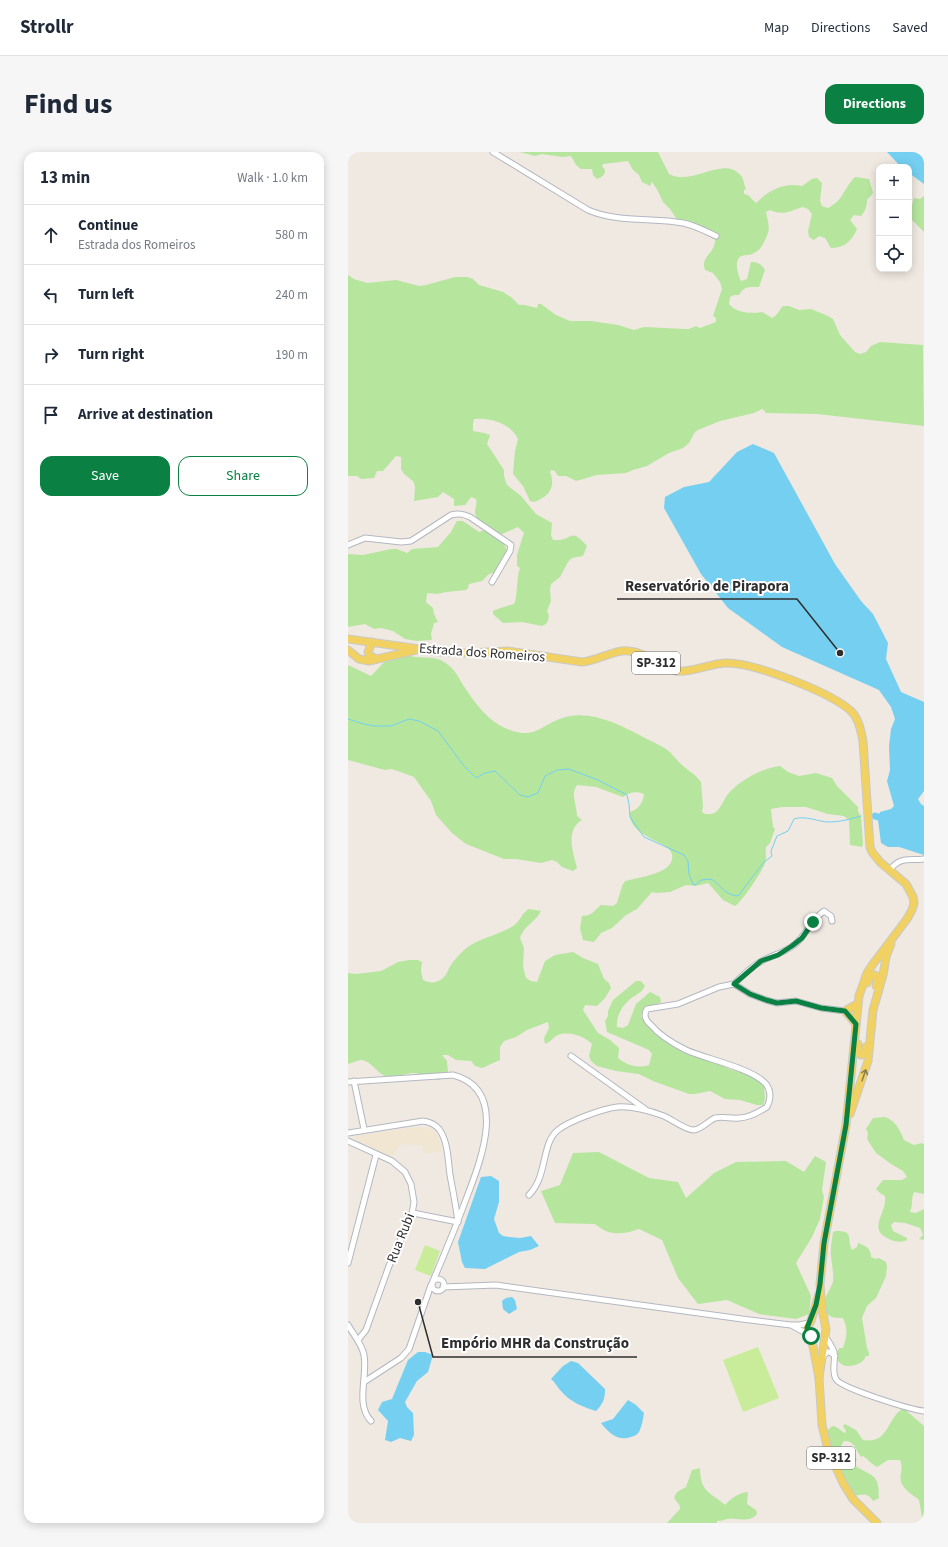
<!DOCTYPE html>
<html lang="en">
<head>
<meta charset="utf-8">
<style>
  :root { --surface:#fff; --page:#f6f6f7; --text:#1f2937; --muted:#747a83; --line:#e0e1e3; --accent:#0b8043 }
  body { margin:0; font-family:"Source Sans 3",sans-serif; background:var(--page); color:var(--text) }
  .controls { position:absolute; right:12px; top:12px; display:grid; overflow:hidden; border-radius:8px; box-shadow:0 2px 10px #0003 }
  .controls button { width:36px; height:36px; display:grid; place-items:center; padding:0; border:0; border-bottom:1px solid var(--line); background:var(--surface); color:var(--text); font:20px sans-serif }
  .stop { position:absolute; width:12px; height:12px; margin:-9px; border:3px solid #0b8043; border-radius:50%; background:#fff }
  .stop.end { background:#0b8043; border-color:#fff; box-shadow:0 1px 4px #0008 }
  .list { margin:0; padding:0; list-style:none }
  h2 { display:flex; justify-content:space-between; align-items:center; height:52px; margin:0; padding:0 16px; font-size:17px }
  h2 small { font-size:13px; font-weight:400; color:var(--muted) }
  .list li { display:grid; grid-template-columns:26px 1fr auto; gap:12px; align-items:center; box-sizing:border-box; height:60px; padding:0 16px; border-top:1px solid var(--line) }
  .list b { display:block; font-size:15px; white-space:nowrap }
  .list p { margin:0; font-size:13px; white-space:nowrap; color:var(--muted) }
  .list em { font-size:13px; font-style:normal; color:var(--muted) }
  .actions { display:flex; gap:8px; padding:12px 16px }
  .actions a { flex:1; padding:9px 0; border:1px solid var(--accent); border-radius:12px; text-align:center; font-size:14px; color:var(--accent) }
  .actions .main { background:var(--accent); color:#fff }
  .icon { flex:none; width:22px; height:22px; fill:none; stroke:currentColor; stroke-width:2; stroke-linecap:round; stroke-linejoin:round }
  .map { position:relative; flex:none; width:576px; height:1371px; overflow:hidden; border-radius:12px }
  header { display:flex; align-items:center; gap:24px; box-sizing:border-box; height:56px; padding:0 20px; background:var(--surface); border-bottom:1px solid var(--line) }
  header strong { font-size:19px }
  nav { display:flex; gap:22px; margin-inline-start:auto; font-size:14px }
  .intro { display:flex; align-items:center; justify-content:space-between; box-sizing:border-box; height:96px; padding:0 24px }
  h1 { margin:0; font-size:28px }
  .button { padding:10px 18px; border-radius:12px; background:var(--accent); color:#fff; font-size:14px; font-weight:700 }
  main { display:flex; gap:24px; padding:0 24px }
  aside { flex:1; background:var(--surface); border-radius:12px; box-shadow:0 2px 10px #0003 }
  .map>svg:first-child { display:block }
</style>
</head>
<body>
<header>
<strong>Strollr</strong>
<nav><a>Map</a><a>Directions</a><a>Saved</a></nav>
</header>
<div class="intro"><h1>Find us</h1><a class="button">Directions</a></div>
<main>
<aside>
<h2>13 min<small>Walk · 1.0 km</small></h2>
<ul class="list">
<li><svg class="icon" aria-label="ahead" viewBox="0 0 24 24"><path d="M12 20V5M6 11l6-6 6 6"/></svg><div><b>Continue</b><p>Estrada dos Romeiros</p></div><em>580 m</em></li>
<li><svg class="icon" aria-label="left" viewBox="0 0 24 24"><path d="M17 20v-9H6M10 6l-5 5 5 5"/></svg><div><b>Turn left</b></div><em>240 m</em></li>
<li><svg class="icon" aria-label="right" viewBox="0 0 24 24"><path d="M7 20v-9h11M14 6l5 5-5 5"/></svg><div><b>Turn right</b></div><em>190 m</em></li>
<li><svg class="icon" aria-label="arrive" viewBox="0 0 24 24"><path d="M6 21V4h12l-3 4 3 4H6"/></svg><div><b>Arrive at destination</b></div></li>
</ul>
<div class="actions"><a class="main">Save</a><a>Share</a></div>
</aside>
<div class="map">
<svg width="576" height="1371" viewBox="0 0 576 1371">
  <rect width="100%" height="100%" fill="#efe9e1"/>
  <polygon fill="#f0e6d1" points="77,975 87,979 92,990 94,999 76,1002 74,993 53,992 43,1005 6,987 9,984 60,976"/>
  <g fill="#b6e59e">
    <path d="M172,0H310L321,22C345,35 377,1 394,25C396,29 396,33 398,37L396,38V42L400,43L408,51C421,38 436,30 454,34L464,27L469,26L474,31L472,49L474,54L480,56C496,48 495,37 507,25L521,27L525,41L519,48C519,55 517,59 513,64L506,63L502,68L509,77C504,89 496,96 483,96L477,86L471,84L466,88L461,85L460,79L464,62L460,57L455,55C441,59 436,64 422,58L418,60C421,75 423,76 416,90C414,94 411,99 406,101C402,104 398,102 394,104C385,107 390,123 393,129L399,127L403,110C410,110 413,112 417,118L411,135C401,135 396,134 391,143H386L382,145L381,152C388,161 404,162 414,160L424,166C430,163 431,158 435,154H441L451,158L463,157L480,164L485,167L492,183L507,200L512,202L518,200L523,194L532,190L575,193L576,274L469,262L417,261V259L414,257L406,261L372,269L350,278L347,280L341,291L335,296L321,301L299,314L285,318L278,321L249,323L228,329L218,324H210L207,319L203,318L202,320C208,335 201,345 186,350L182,349L175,334L165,322L167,299L170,287C163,272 143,265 126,267L125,272V279L136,281L142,283L139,292L156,318V324L159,333L173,344L188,362L204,371L203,383L205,388C225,390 221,373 239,394L235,404L224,406L220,410L212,425L203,432L202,438L203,449L199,459C202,464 201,467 198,472L194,474L174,470L155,471L145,462V459L152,456L166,452C170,445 168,426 172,416L169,414V403L176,381L170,375L150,384V387L155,391L161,401V407L157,412L149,420L141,422L134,429L121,432L120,436L118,438L98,440L89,442L79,441L78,450L85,456L86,462L90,470L86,471L83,482L84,487L83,488L69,489L57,487L45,479L33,476L26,477L17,472L0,475V402L15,403L43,397H49L59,401L64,397L90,395L103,380L109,369H115L131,380L137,378C137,371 130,370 128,364C125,358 130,353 128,347L123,345L117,353L106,354V347L95,340L90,345L66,349L67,334L65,329L56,322L53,317V305L48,304L35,319H29L26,326L13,327L9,324H0V123L6,127L19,131L48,128L71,134L78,133L107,125H119L125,127L131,133L155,140L163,145L171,153C178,152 182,155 189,156L190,152H193L208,163L222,169H243L270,173L286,178L296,175L336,177H341L348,174L352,176L368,170V166L365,164L374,137L372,130L365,121L357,118C352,104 367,102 367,88L363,84L330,69L322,57L315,50L310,39L304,30L302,34L294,30L291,23L285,18L280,9L255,12L254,14L257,18C257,23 254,25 249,27L245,23L244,17H233L228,13L223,4L214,5L194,2L187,4Z"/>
    <polygon points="576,44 576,80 561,65 561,58 563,57 566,46 572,47"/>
    <path d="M52,501C57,502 62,504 67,505C76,506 87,504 96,510C105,515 110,524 115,533C127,551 141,571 162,578C189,588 194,571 218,565C245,558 276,575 299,587C305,590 312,593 318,597C324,601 329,609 335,614C341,619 348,623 353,630L355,654L354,660C357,663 364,663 368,660C373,656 376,647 380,642C392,628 414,616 432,614L440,620L451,624L468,621L484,626L489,634L510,655V659L513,665L515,692L514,695L502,693L501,668L496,664L480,662L458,655H434L423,657L425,675L427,677L422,691L418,695C417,701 419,706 417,711C415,718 394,750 387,754L375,748L360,731L348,734L338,733L322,740L308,741L304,740L289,757L278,763L264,776L253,781L246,790L235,788L232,776L234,764C245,764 246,758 253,753L265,754L269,751L274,734L277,729C289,726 304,724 315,718C326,712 328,701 317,694C304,686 280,679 282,660C291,657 295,651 296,642C289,639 281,640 275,645L248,635L229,633C222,643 229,653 229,664L234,668C217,678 225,700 229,716L225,719L214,715L209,710L204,708L193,711L168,707H156L118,692L104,681L88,663L83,649L66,625L50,619L43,617L37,618L0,608V513L23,524L39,507Z"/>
    <path d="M181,757L193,759C188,770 176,773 172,786L176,796L175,815L178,826L183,829L189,830L197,809L207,803L225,800L235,806L250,812L256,827L261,831L263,836L257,846L249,854L237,853L235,858L250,881L262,888L271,896L270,906C278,913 291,917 301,913L304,902L301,898L259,880L257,869L260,864V859L265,848L288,829H293L297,834C294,840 291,841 285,845C275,852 268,863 269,875L275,876L280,873L288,852L302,840L312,845L313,850L308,853L297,855L294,860L293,865L311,884L381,917L404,923L413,930L416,935L417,947L415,953H409L392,948L377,947L362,939L347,942H341L305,929L291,922L268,919L249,914L243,909L241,904L244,892C236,884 221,879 210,883C205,885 203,890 197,892L196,886L201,876L200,870L179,878L168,885L156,889L152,895V908L134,916L127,914L123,909L108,908L100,903H94L99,909L100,921L94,924L92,928C83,927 74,921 65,921C57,921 49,926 41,925C30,924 23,907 12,908C8,909 4,911 0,912V821L8,822L33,819L50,810L61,808H70L74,810L73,819L75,828C82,832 89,831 95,826C99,823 100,817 103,813C106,808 111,803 115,799C129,786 149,784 165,774C173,769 173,761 181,757Z"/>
    <path d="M537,965C548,969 552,978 556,988L566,993L574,991L576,992V1042L566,1040C563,1047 565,1053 562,1060L568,1061L576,1057V1088L571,1087L575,1083L572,1076L557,1071L546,1070L543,1073L545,1079L559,1086V1088C553,1091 547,1090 541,1087C518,1077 540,1060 537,1044L532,1041L528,1037L535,1028H554L559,1025L555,1019L543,1012L528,1001L519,987L520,981L518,977L525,966Z"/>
    <path d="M251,1000L301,1026L330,1030L338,1046L366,1021L388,1010L438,1009L456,1020L467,1004L478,1010L474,1038L476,1045L472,1067L464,1085L448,1111L463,1144L461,1162L448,1167L411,1162L379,1148L350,1152L330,1126L314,1088L291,1077C274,1083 261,1084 247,1072L207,1071L193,1039L212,1033L225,1001Z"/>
    <path d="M488,1079C507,1079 498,1086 504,1098L509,1095L510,1091C518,1094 523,1096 523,1105L528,1107L531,1106L538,1110L539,1114L538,1124L528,1146L519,1154L514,1166L519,1196L521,1201V1204H518C513,1218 481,1219 491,1196H495C499,1185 500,1177 495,1166C487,1166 479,1166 477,1157C474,1148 482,1138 485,1130C486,1126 484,1110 483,1105C482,1097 484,1088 485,1080Z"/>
    <path d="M555,1256L576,1274V1366L574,1365L571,1348C565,1343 556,1338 553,1330C551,1322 556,1317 552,1308H540L529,1315C523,1312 521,1308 515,1304L513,1305C507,1297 507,1289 496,1289L493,1294L497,1299L509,1307L506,1312C512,1320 528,1320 530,1333C531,1337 530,1342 531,1346L525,1349C520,1341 515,1342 507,1344L495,1328L494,1317C482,1307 469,1295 479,1279C481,1277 483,1274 486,1274C490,1275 494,1280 497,1281L498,1279L495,1274L497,1272L508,1278L515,1288C541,1292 538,1268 555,1256Z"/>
    <path d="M352,1316C352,1341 363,1340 377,1353C382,1347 392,1340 400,1340L399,1352L408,1358L409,1362C402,1371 388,1366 379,1367C375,1368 373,1369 369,1369V1371H319L332,1357V1354L326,1346C330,1337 332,1339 338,1335L344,1318Z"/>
  </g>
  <g fill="#c9ec9a">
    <polygon points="77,1093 92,1099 83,1124 67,1118"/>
    <polygon points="410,1195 431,1246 395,1260 375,1208"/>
  </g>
  <g fill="#75cff0">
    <polygon points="539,0 576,0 576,32 561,21 561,15 553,15"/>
    <polygon points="405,292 426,301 487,412 513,449 525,462 540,491 538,507 553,540 576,550 576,639 570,647 573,652 576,654 576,703 551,695 540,695 533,691 530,668 532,660 543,657 546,654 539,629 542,618 541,594 543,577 547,567 543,555 531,538 434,495 380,456 353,422 316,356 317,345 336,335 361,330 389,300"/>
    <polygon points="143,1024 151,1029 151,1050 146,1067 151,1081 155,1084 161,1085 172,1086 183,1084 191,1094 182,1098 171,1100 137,1117 117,1116 114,1110 110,1090 133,1025"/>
    <polygon points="164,1145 167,1148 169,1157 161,1162 155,1157 154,1149 158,1146"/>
    <polygon points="70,1200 77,1200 85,1203 80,1220 69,1229 57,1250 59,1255 65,1261 66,1283 63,1289 52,1286 43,1290 37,1288 40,1269 30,1258 34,1250 44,1247 60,1208"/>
    <path d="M223,1209L230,1211L257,1237C257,1247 255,1252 248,1259C235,1255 222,1250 213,1239C209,1235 208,1231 203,1227L215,1214Z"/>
    <path d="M280,1248L288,1253L296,1261C295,1267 294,1274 291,1280C289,1283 286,1284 283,1285C270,1290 260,1280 253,1271L265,1267Z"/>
  </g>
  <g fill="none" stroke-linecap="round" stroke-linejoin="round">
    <path stroke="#75cff0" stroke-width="1" d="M0,567L16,572L26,574H43L61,567L71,569L90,579L116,614L128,626L137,621L147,619L172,643L180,645L190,641L197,624L209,618L221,617L250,628L279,643L281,652L282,665L296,685L336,703L340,709L341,722L345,732L347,733L353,728L363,727C374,733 374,742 390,744L416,710L424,704L423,699L429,684L440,679L446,667C458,663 470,670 481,670C492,670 503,667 513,664"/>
    <polyline stroke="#75cff0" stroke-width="7" points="527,664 540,668"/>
    <g stroke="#b4b7c1" stroke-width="7">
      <g id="minor">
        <path d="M145,0L240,58C268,70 298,66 328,70C342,71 355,78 368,84"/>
        <path d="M0,393L17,386L53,390L63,389L103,363C111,361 115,362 122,365L163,393L162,399L144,430"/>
        <path d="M542,718C552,704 561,709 576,707"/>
        <path d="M386,832C394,824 403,815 412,810C424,803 434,802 446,793C458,784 463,768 476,759L483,764L484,769"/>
        <polyline points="223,904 297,957"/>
        <polyline points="6,929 16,977"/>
        <path d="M0,930L105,923C163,938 131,1013 117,1050C107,1077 96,1103 85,1129"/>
        <path d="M0,981L75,969C81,970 87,972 91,977C100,989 100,1008 102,1023C105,1039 108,1054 110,1070L65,1061"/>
        <polyline points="0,989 44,1009 57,1020 63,1032 66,1050 64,1062 41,1114 18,1178 10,1188"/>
        <path d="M181,1043C200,1024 193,991 210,978C221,969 254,957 269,955C284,954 302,959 316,964C323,967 339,979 346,978C354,977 360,969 367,966C374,964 383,967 391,966C401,966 411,960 419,955C423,947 423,939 418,932C404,916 358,907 338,898C326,892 312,884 303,873C298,869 295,863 299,857L330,852L371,835L386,832L402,842L418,848L429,851L448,849L473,856L497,859"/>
        <polyline points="0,1111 28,1003"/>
        <circle cx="90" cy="1133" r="6"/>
        <polyline points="95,1135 148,1133 394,1167 443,1173 451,1173 461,1171"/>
        <path d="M0,1173C5,1182 14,1192 16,1203C20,1224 7,1252 23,1269"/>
        <polyline points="445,1174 461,1183"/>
        <path d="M477,1184C480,1189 484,1194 486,1200C488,1209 483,1219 488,1227C492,1236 564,1258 576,1259"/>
        <polyline points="474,1206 479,1200 482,1200 487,1204"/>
        <polyline points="16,1230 53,1206 61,1197 83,1133"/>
      </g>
    </g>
    <g stroke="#c9c9c9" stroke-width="9">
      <g id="major">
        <path d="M0,487L93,500L123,501L159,499L234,510C250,509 266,497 281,499C299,500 311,516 328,519C345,521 362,511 379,511C407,511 482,540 503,559C511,567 513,579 515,589L522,695L524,700L532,710L558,732L565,745L566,751L564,758L559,767L525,812L519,821L511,844L498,973L476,1091L472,1132L474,1157L478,1177L471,1226"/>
        <polyline points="24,490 20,500 21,503 28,507"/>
        <polyline points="0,498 11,507 21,509 68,498"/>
        <polyline points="519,831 522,824 527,823 530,826 528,834"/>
        <polyline points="508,872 497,859 509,852"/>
        <polyline points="510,892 510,899 513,903 518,901 518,895"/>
        <polyline points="502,962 520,909 525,858 535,823 538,805 543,792"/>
        <polyline points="471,1142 463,1169 459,1176 463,1184 471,1226 474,1273 480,1298 495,1331 505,1347 529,1371"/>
      </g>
    </g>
    <use href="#minor" stroke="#fff" stroke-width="5"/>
    <use href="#major" stroke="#f2d163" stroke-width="7"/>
  </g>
  <defs><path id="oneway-shaft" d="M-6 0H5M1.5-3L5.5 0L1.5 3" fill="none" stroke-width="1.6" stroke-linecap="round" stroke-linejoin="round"/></defs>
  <use stroke="#908048" href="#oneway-shaft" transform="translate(516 923) rotate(-71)"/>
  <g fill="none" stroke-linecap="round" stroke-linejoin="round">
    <polyline stroke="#0b8043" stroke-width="5" points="463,1184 459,1176 468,1153 472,1132 476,1091 498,973 508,872 497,859 473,856 448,849 429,851 418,848 402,842 386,832 413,809 430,803 444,794 454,786 465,770"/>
  </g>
  <g text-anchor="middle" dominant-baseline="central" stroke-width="4" stroke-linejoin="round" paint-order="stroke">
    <g fill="#fff" stroke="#6d6d6d" stroke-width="1">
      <rect x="284" y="500" width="48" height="22" rx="3"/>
      <rect x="459" y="1295" width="48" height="22" rx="3"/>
    </g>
    <g font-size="13" font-weight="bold" fill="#2e2e2e">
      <text x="308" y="511">SP-312</text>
      <text x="483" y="1306">SP-312</text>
    </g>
    <g font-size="14" fill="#2e2e2e" stroke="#fff">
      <text transform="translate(134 501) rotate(4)">Estrada dos Romeiros</text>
      <text transform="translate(53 1086) rotate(-68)">Rua Rubi</text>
    </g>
  </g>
  <path fill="none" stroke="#2e2e2e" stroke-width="1.5" d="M492 501L449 447H269M70 1150L85 1205H289"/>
  <g fill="#2e2e2e" stroke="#fff" stroke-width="1.5">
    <circle cx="492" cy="501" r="4"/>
    <circle cx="70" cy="1150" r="4"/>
  </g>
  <g font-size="15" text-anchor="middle" font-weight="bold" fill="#2e2e2e" stroke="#fff" stroke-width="4" stroke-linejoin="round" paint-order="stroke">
    <text x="359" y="439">Reservatório de Pirapora</text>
    <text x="187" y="1196">Empório MHR da Construção</text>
  </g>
</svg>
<div class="controls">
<button>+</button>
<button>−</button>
<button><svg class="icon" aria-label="locate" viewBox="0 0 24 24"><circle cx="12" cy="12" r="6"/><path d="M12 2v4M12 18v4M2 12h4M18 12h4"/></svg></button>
</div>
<div class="stop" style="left:463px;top:1184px"></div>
<div class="stop end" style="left:465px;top:770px"></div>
</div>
</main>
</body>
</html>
